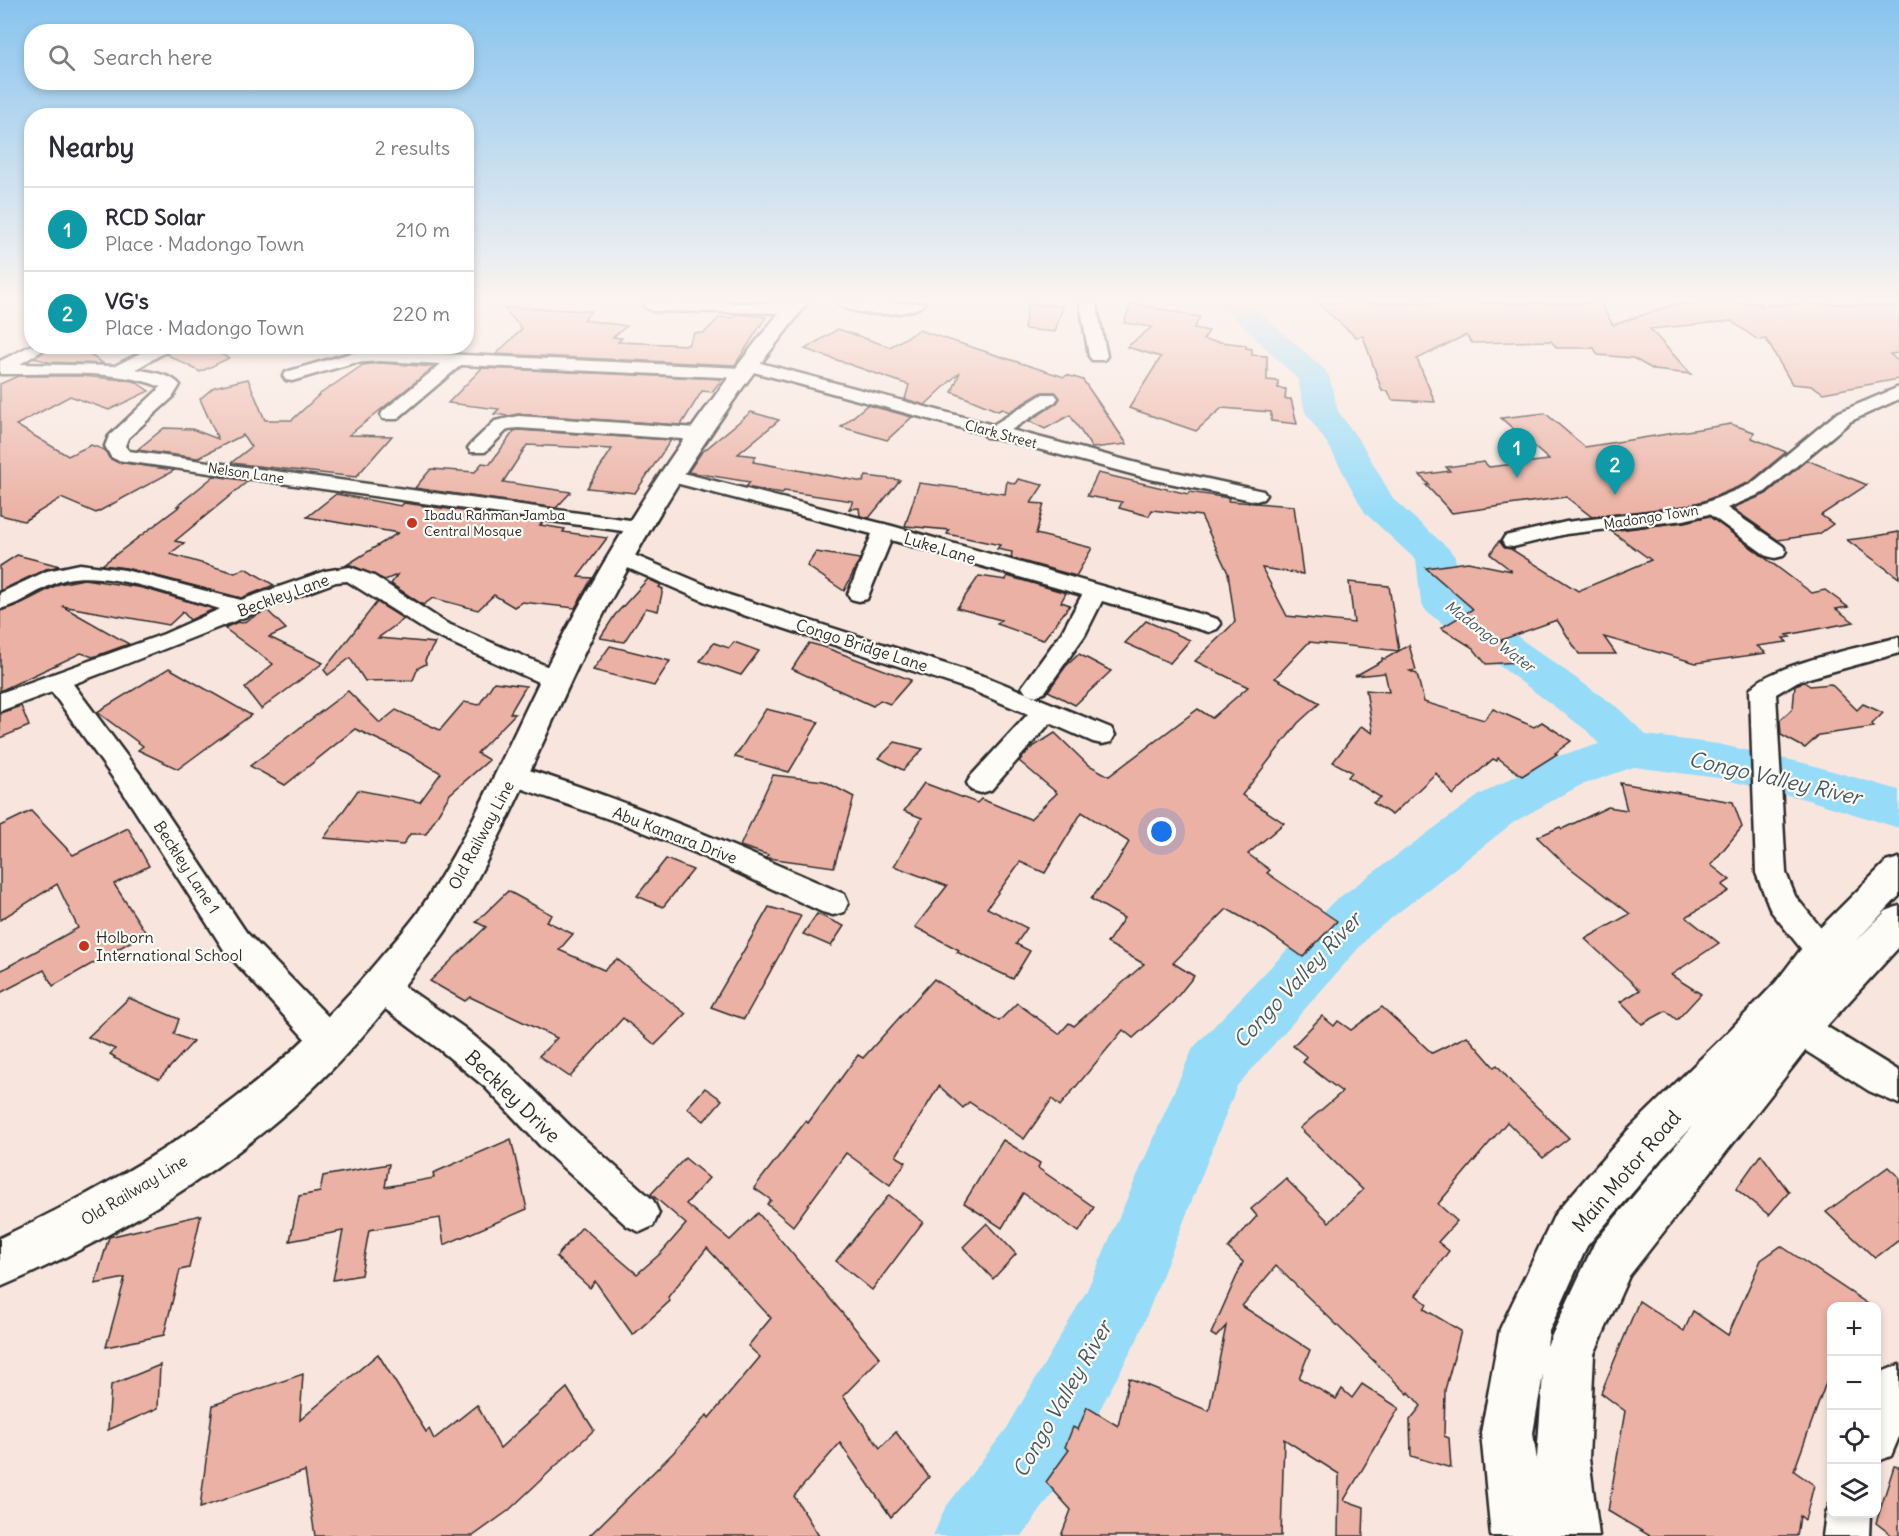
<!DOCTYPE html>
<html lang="en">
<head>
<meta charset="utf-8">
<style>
  :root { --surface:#fff; --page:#f7f7f7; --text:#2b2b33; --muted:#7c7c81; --line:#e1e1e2; --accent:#111827 }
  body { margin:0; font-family:Delius,sans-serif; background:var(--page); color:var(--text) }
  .controls { position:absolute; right:18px; bottom:18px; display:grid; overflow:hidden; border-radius:12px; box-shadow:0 3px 9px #0003 }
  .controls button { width:54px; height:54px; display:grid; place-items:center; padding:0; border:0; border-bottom:2px solid var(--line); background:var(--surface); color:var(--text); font:30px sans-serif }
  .you { position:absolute; left:1162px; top:832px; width:21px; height:21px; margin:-15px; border:4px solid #fff; border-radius:50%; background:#1a73e8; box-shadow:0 0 0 9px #1a73e833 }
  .badge { display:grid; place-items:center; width:39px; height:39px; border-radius:50%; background:var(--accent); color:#fff; font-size:20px; font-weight:700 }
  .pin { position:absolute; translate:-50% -50px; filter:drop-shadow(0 2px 3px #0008) }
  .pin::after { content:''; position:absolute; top:32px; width:21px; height:18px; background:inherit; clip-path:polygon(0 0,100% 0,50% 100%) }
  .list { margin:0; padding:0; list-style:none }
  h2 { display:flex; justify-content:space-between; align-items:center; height:78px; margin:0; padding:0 24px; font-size:26px }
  h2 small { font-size:20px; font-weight:400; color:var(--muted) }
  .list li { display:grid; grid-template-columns:39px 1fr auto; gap:18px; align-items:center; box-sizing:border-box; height:84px; padding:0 24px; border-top:2px solid var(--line) }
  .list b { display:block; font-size:22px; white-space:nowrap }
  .list p { margin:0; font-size:20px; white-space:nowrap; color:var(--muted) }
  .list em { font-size:20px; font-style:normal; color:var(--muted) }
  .icon { flex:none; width:33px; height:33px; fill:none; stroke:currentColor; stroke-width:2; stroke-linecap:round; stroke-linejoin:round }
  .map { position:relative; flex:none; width:1899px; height:1536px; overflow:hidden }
  .search { position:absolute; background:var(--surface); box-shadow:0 3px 9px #0003; left:24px; top:24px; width:450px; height:66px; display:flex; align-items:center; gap:15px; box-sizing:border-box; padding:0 21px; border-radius:24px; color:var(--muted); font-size:22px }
  .panel { position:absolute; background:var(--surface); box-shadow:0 3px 9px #0003; left:24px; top:108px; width:450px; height:246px; border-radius:24px }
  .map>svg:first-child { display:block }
</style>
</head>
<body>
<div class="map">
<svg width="1899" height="1536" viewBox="0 0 1899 1536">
  <rect width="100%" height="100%" fill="#f8e6de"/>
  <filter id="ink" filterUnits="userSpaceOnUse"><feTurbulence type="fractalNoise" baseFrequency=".0167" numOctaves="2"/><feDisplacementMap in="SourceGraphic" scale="12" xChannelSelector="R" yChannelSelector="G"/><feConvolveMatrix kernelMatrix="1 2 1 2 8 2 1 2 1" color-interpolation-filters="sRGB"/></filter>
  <g filter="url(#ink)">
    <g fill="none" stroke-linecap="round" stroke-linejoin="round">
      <polygon fill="#96dcf8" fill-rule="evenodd" points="1219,303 1249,303 1324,369 1329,376 1338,411 1363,446 1394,500 1449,549 1455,557 1462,597 1618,708 1646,735 1718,744 1808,764 1899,790 1899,828 1808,800 1718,778 1634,767 1579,786 1514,822 1371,934 1237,1086 1137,1340 1061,1482 1022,1536 933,1536 945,1508 1007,1428 1087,1290 1193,1048 1333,902 1478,796 1545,760 1599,744 1586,730 1427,612 1421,603 1416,560 1366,514 1361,506 1329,446 1305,412 1298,379"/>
    </g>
    <g fill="#ebb1a4" stroke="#2b2b2b" stroke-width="1.5">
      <polygon points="1131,303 1200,317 1194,328 1209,331 1203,340 1246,345 1246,348 1252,349 1252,355 1267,356 1267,380 1278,381 1278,388 1286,389 1285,399 1291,399 1297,424 1271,421 1271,412 1222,408 1196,431 1129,408 1161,357 1127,347 1152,327 1124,323"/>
      <polygon points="1317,303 1600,303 1613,325 1675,304 1761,303 1761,306 1804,303 1899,306 1899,353 1890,354 1899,362 1899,379 1823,393 1813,386 1792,384 1766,339 1758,340 1731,321 1650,329 1691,374 1654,370 1633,358 1598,355 1594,348 1557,348 1551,341 1472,343 1466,335 1417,359 1435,402 1392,400 1388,391 1382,391 1363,336 1356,337"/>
      <polygon points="1028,304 1063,306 1055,332 1024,329"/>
      <polygon points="503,307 591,311 584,320 627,326 613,337 622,338 618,342 688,345 694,333 704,333 720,317 733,318 736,314 766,317 735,365 496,354 522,329"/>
      <polygon points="838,329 890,347 919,330 1064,377 1067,375 1083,380 1127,444 1092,448 1070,415 1045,429 1029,421 1057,403 1060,398 1055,392 1042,392 1009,412 1002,409 998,411 952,392 960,372 925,405 905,399 909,385 805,349"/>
      <polygon points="52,346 76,346 104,364 49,362 34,358"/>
      <polygon points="178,346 204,346 229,358 200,372 166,354"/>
      <polygon points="380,363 434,367 349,435 392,436 356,477 231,463 251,447 243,435 198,458 137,450 164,428 192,429 218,439 200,399 214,387 248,379 265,420 292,420 320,394 363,365"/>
      <polygon points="482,368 722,379 712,392 702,391 681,425 518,414 509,416 494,414 499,409 448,403"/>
      <polygon points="18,376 82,376 134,381 149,391 109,410 70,396 16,425 68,456 91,445 105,450 109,458 117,462 175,470 96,513 61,498 24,521 0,515 0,384"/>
      <polygon points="867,405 912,417 887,440 841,427"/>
      <polygon points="751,412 779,420 738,454 756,456 753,462 863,482 866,476 900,480 869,518 860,516 859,508 849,509 853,501 784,491 782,494 746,487 750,482 688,472 701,453"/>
      <polygon points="1545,413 1585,447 1731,424 1754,432 1752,438 1786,452 1750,482 1704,501 1684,506 1592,517 1566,497 1452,513 1426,485 1429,485 1420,475 1450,471 1446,467 1484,462 1489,467 1549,460 1501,418"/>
      <polygon points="514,431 518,430 671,440 635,493 587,488 612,449 527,445 503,482 571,492 556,508 415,488 431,469 475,472 482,463 490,464"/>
      <polygon points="1807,460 1867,485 1821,515 1833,524 1819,534 1778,540 1732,508 1766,494"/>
      <polygon points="1098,473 1188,494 1189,492 1229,498 1228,501 1294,506 1303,574 1262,568 1287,616 1354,623 1349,582 1389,586 1399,651 1309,642 1275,678 1320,703 1298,723 1242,795 1284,823 1248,854 1270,870 1267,873 1337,921 1303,957 1266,931 1227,909 1173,963 1194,976 1173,1002 1133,1038 1123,1030 1060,1106 1052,1099 1024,1139 969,1102 963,1108 939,1086 896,1156 906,1162 890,1185 846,1153 793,1226 767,1204 771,1200 754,1188 806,1121 808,1123 858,1055 863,1058 934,979 999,1021 1017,1003 1059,1034 1069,1023 1074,1026 1144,964 1107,943 1124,918 1091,899 1110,874 1129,842 1082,812 1045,873 1020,862 987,908 1027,928 1016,944 1030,951 1013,979 957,952 959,950 915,927 947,886 894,866 922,818 904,811 924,783 977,803 981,799 1030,819 1057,793 1019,761 1031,748 1055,733 1087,764 1109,776 1198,709 1212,718 1248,687 1195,661 1235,622 1228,573 1201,516 1152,510 1149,516 1119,508 1122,502 1087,496"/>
      <polygon points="214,476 248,481 175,541 184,543 170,554 235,573 245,568 274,585 241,598 126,568 102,565 180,506 177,506"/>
      <polygon points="1018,479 1043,485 1031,503 1044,504 1036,534 1092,548 1076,576 1011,558 1012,552 997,549 1000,545 947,534 949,530 905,526 919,483 1005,494 1007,481 1015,484"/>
      <polygon points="336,494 401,506 404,503 543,522 540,525 565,529 563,532 607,538 578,577 592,578 575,608 522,602 514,607 494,595 478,610 433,598 423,605 391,584 397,575 385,580 351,565 345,566 398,533 307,517"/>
      <polygon points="1709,516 1812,593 1825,590 1848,607 1836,609 1854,622 1787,635 1790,637 1783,638 1787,642 1757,646 1766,653 1696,663 1604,637 1616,654 1579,654 1557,620 1501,640 1518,662 1486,664 1473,648 1441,628 1473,609 1426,568 1468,562 1512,571 1490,554 1499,541 1505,548 1511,549 1578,591 1651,560 1611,531 1684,522"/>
      <polygon points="1899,532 1899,578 1847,540 1871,537"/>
      <polygon points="816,552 860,559 844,591 807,566"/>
      <polygon points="17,555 60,566 46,569 0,591 0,566"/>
      <polygon points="979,576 1006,580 1007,576 1066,593 1061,602 1070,605 1043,640 997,624 1001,620 957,608"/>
      <polygon points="84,579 143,588 214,609 190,620 183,612 169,625 62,606 129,644 93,657 81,653 0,691 0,611 18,605 59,584"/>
      <polygon points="648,579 661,585 659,587 663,589 658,611 646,608 624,642 600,638 615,615"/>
      <polygon points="377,602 404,619 378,638 435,643 425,660 426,664 418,668 413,680 365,681 350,658 328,675 324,670"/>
      <polygon points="267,610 286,629 269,637 323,663 261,709 245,688 273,664 224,628 238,622 242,623"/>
      <polygon points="1146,621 1190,640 1170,663 1125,643"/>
      <polygon points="734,642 759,651 741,675 700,661 714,643 729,648"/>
      <polygon points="809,643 824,647 911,680 890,704 880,700 873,706 792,669"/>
      <polygon points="1409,645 1416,670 1410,671 1417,674 1424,702 1484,720 1493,709 1534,727 1542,722 1571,741 1555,753 1557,754 1522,776 1498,758 1497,761 1493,759 1453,795 1436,773 1392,815 1373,803 1380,797 1348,777 1352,772 1333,762 1361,726 1373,733 1366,690 1389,692 1385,673 1355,676 1382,661 1382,658 1385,659"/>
      <polygon points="610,646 670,661 654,686 593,670"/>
      <polygon points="1079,654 1111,671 1075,705 1048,691 1066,666"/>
      <polygon points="169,668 251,715 178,769 138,750 143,746 97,712"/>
      <polygon points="494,682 526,686 510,713 515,714 477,753 489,760 450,794 426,834 410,834 403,845 324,838 358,790 420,802 441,773 407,753 355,729 285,785 250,766 348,691 380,723 396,710 440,730 464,702 479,705"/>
      <polygon points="1804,682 1810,686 1831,684 1857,710 1863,704 1883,713 1872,724 1874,727 1819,735 1805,748 1781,735 1780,720 1793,708 1795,685"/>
      <polygon points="21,706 29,726 0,738 0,713"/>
      <polygon points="766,709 819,722 789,772 735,757"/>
      <polygon points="895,742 923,749 903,770 879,758"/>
      <polygon points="773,775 824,781 854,797 834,867 768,858 766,858 768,855 740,846"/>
      <polygon points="1620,783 1733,802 1742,827 1711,865 1730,880 1722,885 1729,891 1686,917 1719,943 1671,975 1701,994 1677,1020 1666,1011 1642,1024 1620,1002 1640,990 1585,939 1630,914 1565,864 1537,837 1560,827 1562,829 1608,807 1627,810"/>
      <polygon points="31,811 73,855 128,828 149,866 114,884 146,933 53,986 44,970 0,993 0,971 78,928 57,884 0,920 0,826"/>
      <polygon points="666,859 693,870 663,907 637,896"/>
      <polygon points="508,891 552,915 546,921 573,934 559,950 604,970 617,959 686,1014 655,1045 623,1018 570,1077 539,1056 557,1038 470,997 465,1001 430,981 486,927 476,922"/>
      <polygon points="769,907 801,916 744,1019 711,1007"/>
      <polygon points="817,914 844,926 831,946 803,934"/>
      <polygon points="129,998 179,1019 174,1034 193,1042 159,1079 114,1058 115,1057 110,1054 115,1049 88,1037"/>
      <polygon points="1382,1007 1432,1053 1467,1036 1494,1067 1497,1065 1512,1083 1569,1138 1543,1158 1507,1122 1438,1204 1457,1221 1438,1242 1449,1251 1416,1295 1427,1304 1424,1309 1461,1331 1445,1390 1444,1436 1449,1438 1451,1468 1411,1456 1410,1420 1421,1406 1409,1392 1408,1394 1276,1266 1242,1306 1310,1350 1299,1378 1336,1399 1342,1389 1352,1398 1362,1384 1399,1408 1344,1500 1364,1507 1363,1536 1338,1536 1339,1474 1284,1439 1281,1536 1061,1536 1071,1510 1046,1482 1069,1450 1065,1447 1073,1427 1078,1430 1087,1407 1118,1426 1129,1378 1209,1411 1226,1326 1216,1337 1211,1334 1243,1262 1228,1248 1257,1216 1251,1209 1286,1179 1329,1222 1363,1190 1300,1128 1342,1092 1303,1062 1307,1057 1293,1046 1322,1016 1334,1026 1338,1021 1351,1030"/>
      <polygon points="705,1088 722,1100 704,1121 687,1108"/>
      <polygon points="511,1139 527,1209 444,1245 440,1218 369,1230 361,1275 333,1280 343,1231 290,1241 299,1196 320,1192 323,1176 389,1164 385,1187 434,1178 433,1173"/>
      <polygon points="1003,1140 1040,1163 1038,1168 1094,1207 1079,1232 1023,1193 1002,1228 964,1203"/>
      <polygon points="1761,1154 1789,1192 1769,1215 1736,1189"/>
      <polygon points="685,1158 709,1178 686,1204 730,1240 758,1213 880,1358 843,1396 880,1448 896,1432 929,1477 891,1517 840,1443 794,1496 819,1536 589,1536 673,1453 707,1415 709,1418 760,1357 748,1346 771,1318 707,1248 668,1297 670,1301 633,1335 595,1281 590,1288 556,1257 582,1227 637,1274 661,1253 686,1224 651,1194"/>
      <polygon points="1888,1167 1899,1177 1899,1240 1875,1258 1826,1212"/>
      <polygon points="889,1195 923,1222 872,1290 836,1261"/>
      <polygon points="201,1215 189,1268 180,1270 164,1335 106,1347 125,1278 95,1284 109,1237"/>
      <polygon points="987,1223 1016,1254 993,1279 963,1247"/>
      <polygon points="1781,1246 1871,1306 1832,1306 1832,1366 1794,1471 1814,1485 1805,1520 1800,1516 1797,1536 1650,1536 1608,1511 1625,1411 1601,1393 1639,1301 1684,1331 1693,1311 1728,1335 1761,1260"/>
      <polygon points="378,1354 426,1432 429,1429 434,1439 477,1405 500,1448 567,1388 594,1430 508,1511 473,1536 315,1536 305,1471 200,1508 213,1405 303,1374 300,1420"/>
      <polygon points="160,1365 158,1408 108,1430 111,1385"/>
      <polygon points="1894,1466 1899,1467 1899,1536 1893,1536 1876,1523"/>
    </g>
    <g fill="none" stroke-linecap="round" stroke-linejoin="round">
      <g stroke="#2b2b2b" stroke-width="5">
        <g id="street">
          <polygon points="646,303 792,303 800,308 792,313 652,311 644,306"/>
          <path d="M838,303H925C913,318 850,317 838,303Z"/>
          <polygon points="1080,303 1096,303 1107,356 1104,360 1092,360 1089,356"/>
          <path d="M32,345V346H50L20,364L115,366L154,346H176L136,369C150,372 171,374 180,385L172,398L128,438L125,446L129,451L637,521L645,522L648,527L645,532L637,533L117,460L111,457L105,446L109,436L161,387C115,368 50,375 0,374V361Z"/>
          <polygon points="380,351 742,368 740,365 743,361 749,360 993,425 1043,394 1055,394 1058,398 1055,402 1011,430 1152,467 1263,491 1266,495 1263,499 1256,501 1150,479 997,438 986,437 984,434 750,371 752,373 749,377 743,378 461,365 397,419 383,419 381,415 383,411 441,364 380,361 353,363 292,381 286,380 283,376 286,372 351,353"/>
          <polygon points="1899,387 1899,399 1851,421 1765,492 1727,508 1783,546 1786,551 1783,556 1775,558 1767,556 1709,514 1684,520 1566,534 1513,547 1505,546 1502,541 1505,536 1566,522 1684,508 1705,503 1751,484 1837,413"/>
          <polygon points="518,416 697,428 704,430 707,434 704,438 697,440 518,428 508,429 485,452 471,452 468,448 471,444 495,421"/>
          <polygon points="671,470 892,526 1217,619 1221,624 1217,629 1209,632 1102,601 1085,635 1044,693 1035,696 1026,693 1022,687 1062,632 1082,595 891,540 867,599 859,601 851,599 848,594 872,534 664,480 661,476 664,472"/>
          <polygon points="622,550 729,595 989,678 1111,728 1115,735 1111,742 1102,744 1093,742 1050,723 991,790 981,793 971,790 967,783 971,776 1028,714 971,690 713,605 614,562 611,557 614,552"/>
          <path d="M80,564L125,570L241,600L325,571L350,567L374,576L446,623L565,674L568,680L565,686L556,688L547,686L430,633L347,581L336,582C248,614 162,651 73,684L143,778L246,932L343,1032L348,1043L343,1054L331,1058L319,1054L224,950L123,792L52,692L0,711V693L164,634L220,609C179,597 108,570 67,579C43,585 24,603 0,609V593L47,571Z"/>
          <path d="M1899,637V653L1798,681L1776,694L1786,873L1795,896L1833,943L1838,952L1833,961L1822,965L1811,961L1771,911L1756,873L1750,690C1766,665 1868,646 1899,637Z"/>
          <path d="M513,765C627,800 735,846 844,894L848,903L844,912L833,915L822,912L696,853L626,825L503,782L499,775L503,768Z"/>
          <polygon points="380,973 391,977 463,1027 509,1065 572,1128 653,1200 659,1213 653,1226 640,1232 627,1226 546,1152 485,1087 439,1049 369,997 364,987 369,977"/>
          <polygon points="1799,1013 1811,1017 1899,1071 1899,1104 1869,1091 1787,1039 1782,1028 1787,1017"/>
          <polygon points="1899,1365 1899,1437 1891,1456 1876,1462 1876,1389 1884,1371"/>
          <polygon points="1832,1500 1832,1514 1870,1514 1869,1536 1823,1536 1826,1514"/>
        </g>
      </g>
      <g stroke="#2b2b2b" stroke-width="5">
        <g id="secondary">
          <path d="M787,303H807C784,335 758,365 736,397C694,456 656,517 621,581C563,686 523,800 463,904C447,931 428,955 409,979C378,1019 346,1057 309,1092C223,1173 109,1241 0,1287V1238C152,1166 272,1089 381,957C393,943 406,929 417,914C478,826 515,724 566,630C628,514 704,405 787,303Z"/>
          <path d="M1899,858V896L1856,941L1886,911L1899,906V947L1813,1041L1629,1276L1594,1354L1589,1458L1599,1536H1491L1481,1433L1500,1329L1555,1214L1628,1130L1726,1034L1776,982L1808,940L1886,862ZM1692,1126L1595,1242L1547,1346L1549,1331L1587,1246L1660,1160ZM1543,1374L1537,1458V1461L1533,1433Z"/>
        </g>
      </g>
      <use href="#street" fill="#fdfcf7" fill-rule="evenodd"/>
      <use href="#secondary" fill="#fdfcf7" fill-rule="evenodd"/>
    </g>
  </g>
  <linearGradient id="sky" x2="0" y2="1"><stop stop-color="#87c4ee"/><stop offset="0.58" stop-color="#fcf4f0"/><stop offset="1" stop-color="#fcf4f0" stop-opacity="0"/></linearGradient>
  <rect width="1899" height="518" fill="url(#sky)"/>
  <g fill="#c8321e" stroke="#fdfcf7" stroke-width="2">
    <circle cx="412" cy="523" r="6"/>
    <circle cx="84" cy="946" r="6"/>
  </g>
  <g text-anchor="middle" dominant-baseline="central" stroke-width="4.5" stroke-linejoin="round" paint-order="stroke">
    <g font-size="14" fill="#2b2b2b" stroke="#fdfcf7">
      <text transform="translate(1001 434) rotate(15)">Clark Street</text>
      <text transform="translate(246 473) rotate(8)">Nelson Lane</text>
      <text transform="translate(1651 517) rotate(-9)">Madongo Town</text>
    </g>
    <g font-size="14" fill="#2b2b2b" stroke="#fdfcf7" text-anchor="start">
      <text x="424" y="515">Ibadu Rahman Jamba<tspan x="424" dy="16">Central Mosque</tspan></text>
    </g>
    <g font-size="15" font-style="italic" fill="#46575e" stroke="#fdfcf7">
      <text transform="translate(1490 636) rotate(37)">Madongo Water</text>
    </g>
    <g font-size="16" fill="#2b2b2b" stroke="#fdfcf7">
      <text transform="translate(940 548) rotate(17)">Luke Lane</text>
      <text transform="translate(283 595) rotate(-20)">Beckley Lane</text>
      <text transform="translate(862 645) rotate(18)">Congo Bridge Lane</text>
      <text transform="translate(481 835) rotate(-62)">Old Railway Line</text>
      <text transform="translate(675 835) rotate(21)">Abu Kamara Drive</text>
      <text transform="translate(187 867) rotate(57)">Beckley Lane 1</text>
      <text transform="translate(134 1190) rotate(-31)">Old Railway Line</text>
    </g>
    <g font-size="16" fill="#2b2b2b" stroke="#fdfcf7" text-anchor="start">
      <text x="96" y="937">Holborn<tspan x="96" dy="18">International School</tspan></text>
    </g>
    <g font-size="20" fill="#2b2b2b" stroke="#fdfcf7">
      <text transform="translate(513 1096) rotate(44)">Beckley Drive</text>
      <text transform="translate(1626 1171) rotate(-49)">Main Motor Road</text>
    </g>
    <g font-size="21" font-style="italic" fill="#46575e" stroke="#fdfcf7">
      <text transform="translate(1775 778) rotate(13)">Congo Valley River</text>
      <text transform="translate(1297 980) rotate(-47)">Congo Valley River</text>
      <text transform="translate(1062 1399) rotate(-60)">Congo Valley River</text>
    </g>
  </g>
</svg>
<div class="controls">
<button>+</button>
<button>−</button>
<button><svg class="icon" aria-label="locate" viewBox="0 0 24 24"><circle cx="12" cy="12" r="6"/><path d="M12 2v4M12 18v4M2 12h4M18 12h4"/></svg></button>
<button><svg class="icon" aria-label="layers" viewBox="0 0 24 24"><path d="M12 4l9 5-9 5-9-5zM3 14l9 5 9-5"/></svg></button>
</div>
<div class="you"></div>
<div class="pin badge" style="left:1517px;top:478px;background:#0f9aa8">1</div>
<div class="pin badge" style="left:1615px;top:495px;background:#0f9aa8">2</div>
<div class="search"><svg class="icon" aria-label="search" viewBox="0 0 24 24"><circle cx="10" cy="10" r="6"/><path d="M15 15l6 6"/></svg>Search here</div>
<section class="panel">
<h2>Nearby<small>2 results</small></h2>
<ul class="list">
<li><span class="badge" style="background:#0f9aa8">1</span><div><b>RCD Solar</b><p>Place · Madongo Town</p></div><em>210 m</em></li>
<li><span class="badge" style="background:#0f9aa8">2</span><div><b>VG's</b><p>Place · Madongo Town</p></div><em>220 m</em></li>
</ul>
</section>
</div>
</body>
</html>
